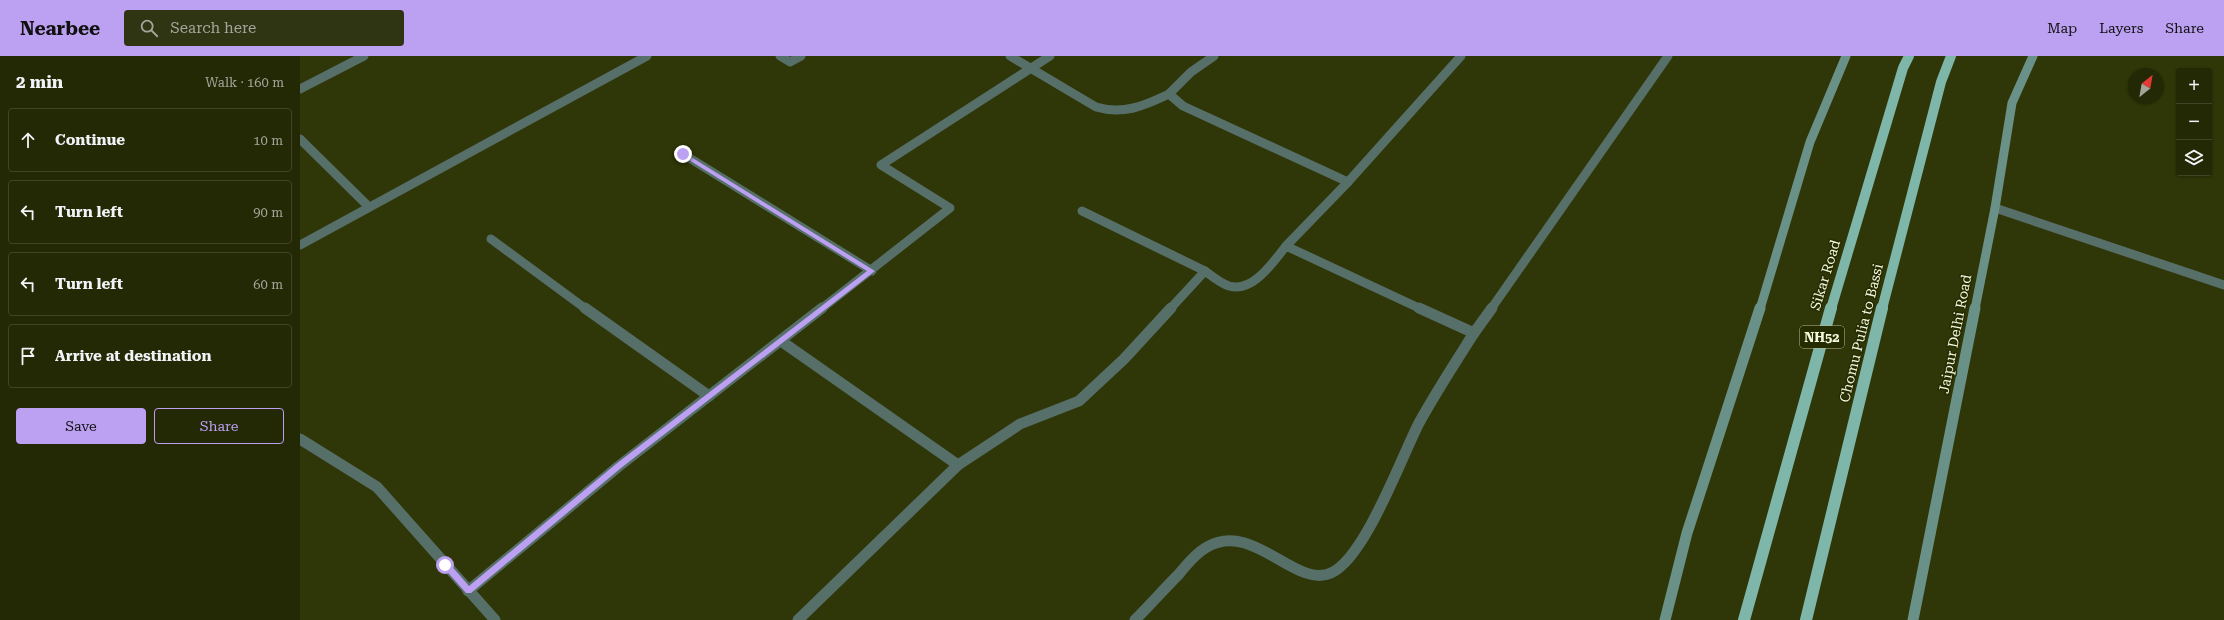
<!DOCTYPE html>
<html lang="en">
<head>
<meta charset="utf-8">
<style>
  :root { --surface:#232805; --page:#2f3413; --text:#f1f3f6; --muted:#a3a69a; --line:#404427; --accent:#bca0f2 }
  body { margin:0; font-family:"Roboto Serif",serif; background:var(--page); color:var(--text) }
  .controls { position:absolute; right:12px; top:12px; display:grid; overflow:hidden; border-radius:4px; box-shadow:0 1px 3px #0004 }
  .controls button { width:36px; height:36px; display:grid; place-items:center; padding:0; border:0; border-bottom:1px solid var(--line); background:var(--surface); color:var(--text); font:20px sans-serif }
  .compass { position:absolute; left:1828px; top:12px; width:36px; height:36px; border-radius:50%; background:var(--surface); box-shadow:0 1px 3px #0004; rotate:31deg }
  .stop { position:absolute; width:12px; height:12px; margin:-9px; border:3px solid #bca0f2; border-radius:50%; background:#fff }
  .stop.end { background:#bca0f2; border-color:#fff; box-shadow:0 1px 4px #0008 }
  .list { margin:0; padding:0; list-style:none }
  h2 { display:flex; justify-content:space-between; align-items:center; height:52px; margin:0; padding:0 16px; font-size:17px }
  h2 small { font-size:13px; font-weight:400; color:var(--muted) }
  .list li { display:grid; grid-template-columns:26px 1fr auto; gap:12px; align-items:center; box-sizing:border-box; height:64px; margin:0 8px 8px; padding:0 8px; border:1px solid var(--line); border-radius:4px }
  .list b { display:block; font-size:15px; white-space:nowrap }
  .list em { font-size:13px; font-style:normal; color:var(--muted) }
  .actions { display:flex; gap:8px; padding:12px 16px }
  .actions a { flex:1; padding:9px 0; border:1px solid var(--accent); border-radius:4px; text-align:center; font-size:14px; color:var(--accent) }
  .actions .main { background:var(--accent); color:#111 }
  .icon { flex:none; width:22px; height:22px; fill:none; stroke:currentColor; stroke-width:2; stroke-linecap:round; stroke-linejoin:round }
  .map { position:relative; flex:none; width:1924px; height:564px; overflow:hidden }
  header { display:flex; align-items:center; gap:24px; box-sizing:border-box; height:56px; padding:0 20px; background:var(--accent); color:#111 }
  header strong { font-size:19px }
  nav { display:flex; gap:22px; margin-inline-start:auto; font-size:14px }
  .search { width:280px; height:36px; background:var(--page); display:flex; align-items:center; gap:10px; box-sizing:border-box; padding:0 14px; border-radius:4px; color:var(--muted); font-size:15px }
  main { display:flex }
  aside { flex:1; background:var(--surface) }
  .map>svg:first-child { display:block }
</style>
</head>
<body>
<header>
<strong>Nearbee</strong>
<div class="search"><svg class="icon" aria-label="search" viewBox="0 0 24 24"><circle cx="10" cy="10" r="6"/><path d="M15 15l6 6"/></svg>Search here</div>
<nav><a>Map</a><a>Layers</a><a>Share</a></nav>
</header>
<main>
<aside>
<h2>2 min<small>Walk · 160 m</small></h2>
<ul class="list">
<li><svg class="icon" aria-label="ahead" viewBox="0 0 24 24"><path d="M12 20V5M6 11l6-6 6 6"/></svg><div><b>Continue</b></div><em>10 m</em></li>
<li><svg class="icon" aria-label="left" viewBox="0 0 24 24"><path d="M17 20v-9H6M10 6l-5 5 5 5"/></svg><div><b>Turn left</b></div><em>90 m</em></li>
<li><svg class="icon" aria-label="left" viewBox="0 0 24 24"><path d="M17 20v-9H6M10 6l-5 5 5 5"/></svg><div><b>Turn left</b></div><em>60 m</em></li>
<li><svg class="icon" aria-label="arrive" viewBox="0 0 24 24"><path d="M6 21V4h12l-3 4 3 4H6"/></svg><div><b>Arrive at destination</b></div></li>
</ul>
<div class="actions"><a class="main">Save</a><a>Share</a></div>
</aside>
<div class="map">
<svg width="1924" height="564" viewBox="0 0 1924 564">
  <rect width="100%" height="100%" fill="#2f3607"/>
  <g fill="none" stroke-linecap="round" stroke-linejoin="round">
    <g stroke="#576f69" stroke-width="9">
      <polyline points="480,0 490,6 501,0"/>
      <path d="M710,0L796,51C823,59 844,50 869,38"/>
      <polyline points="914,0 891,16 869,38 883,50 1048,126 986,190"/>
      <polyline points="0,33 64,0"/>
      <polyline points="0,83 69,151"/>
      <polyline points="383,98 572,215"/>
      <polyline points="1048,126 1161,0"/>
      <polyline points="1695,152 1924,229"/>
      <polyline points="782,155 905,215"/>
      <polyline points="191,183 286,253"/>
      <polyline points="0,189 347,0"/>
      <polyline points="521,253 650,152 581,109 750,0"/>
      <path d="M870,253L905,215C912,220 920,227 929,230C953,237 973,206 986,190L1121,253"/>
      <polyline points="1191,253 1368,0"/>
    </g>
    <g stroke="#576f69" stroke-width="11">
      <polyline points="285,252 409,340"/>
      <polyline points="1174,277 1192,252"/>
      <polyline points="481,285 658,409"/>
      <polyline points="0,383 77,431 195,564"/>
      <polyline points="168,535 319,410 522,252"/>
      <polyline points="498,564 658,409 720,368 779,345 824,303 871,252"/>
      <path d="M835,564C850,549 864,533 879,518C887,508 896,497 907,491C953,464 995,533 1031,517C1065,502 1101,402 1119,367C1136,336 1155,307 1174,277L1119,252"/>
    </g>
    <g stroke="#6a9187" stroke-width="9">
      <polyline points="1460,253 1510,86 1546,0"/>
      <polyline points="1675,253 1695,152 1712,47 1733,0"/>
    </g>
    <g stroke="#6a9187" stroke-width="11">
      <polyline points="1365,564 1387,477 1460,252"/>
      <polyline points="1613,564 1675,252"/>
    </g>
    <g stroke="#7eb7aa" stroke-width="10">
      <polyline points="1531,253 1603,12 1609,0"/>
      <polyline points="1582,253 1641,26 1651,0"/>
    </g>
    <g stroke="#7eb7aa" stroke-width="12">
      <polyline points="1444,564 1531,252"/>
      <polyline points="1506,564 1582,252"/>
    </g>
  </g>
  <polygon fill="#bca0f2" points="383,96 575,215 321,412 171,537 166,537 143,511 143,506 148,506 169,530 316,408 567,215 381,99"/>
  <g text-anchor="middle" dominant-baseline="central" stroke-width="3" stroke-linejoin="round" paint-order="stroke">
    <rect fill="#252c00" stroke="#b5bb9c" stroke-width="1" x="1500" y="270" width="44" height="22" rx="3"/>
    <g font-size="13" font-weight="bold" fill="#f3f8df">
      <text x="1522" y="281">NH52</text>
    </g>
    <g font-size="14" fill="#f3f8df" stroke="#252c00">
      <text transform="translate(1525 219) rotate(-73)">Sikar Road</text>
      <text transform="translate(1561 277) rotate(-76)">Chomu Pulia to Bassi</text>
      <text transform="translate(1655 278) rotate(-79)">Jaipur Delhi Road</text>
    </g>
  </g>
</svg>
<div class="controls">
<button>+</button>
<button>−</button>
<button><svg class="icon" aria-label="layers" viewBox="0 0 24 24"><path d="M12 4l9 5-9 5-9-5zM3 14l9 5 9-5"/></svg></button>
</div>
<svg class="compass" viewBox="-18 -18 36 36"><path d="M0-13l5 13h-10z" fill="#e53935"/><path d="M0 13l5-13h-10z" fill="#a3a69a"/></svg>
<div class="stop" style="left:145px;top:509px"></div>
<div class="stop end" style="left:383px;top:98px"></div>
</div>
</main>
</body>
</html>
